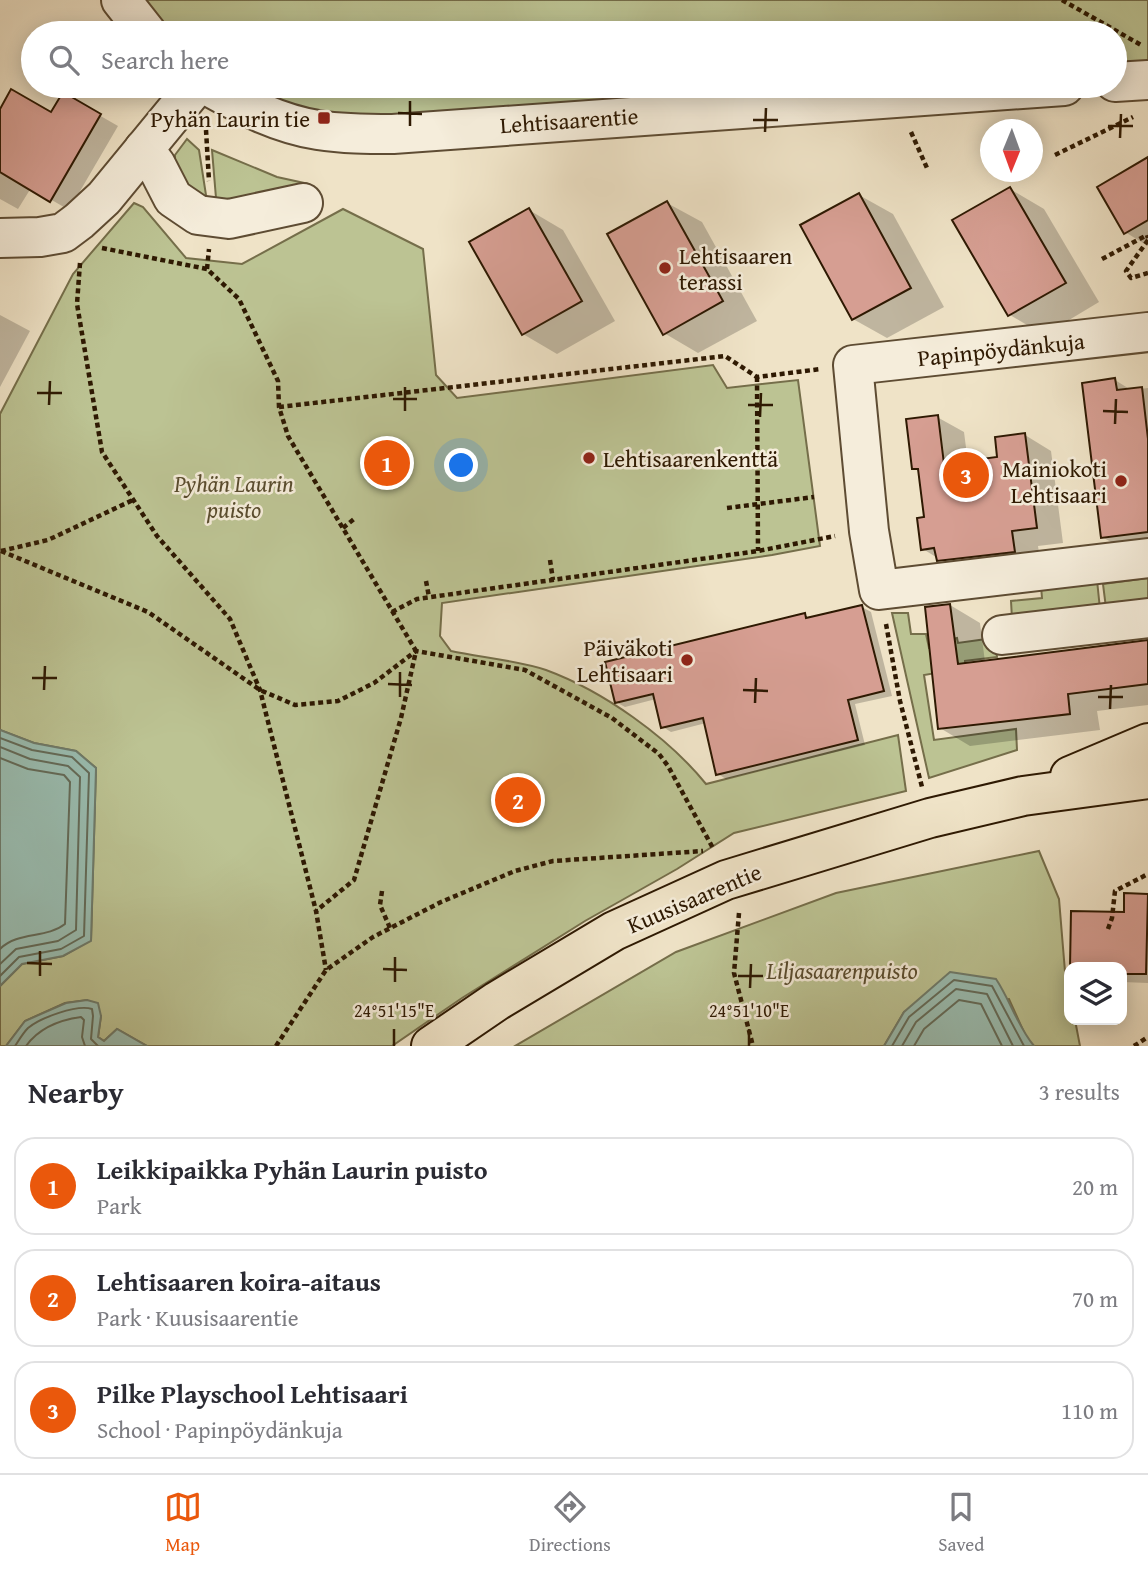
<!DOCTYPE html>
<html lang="en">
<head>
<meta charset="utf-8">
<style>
  :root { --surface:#fff; --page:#f7f7f7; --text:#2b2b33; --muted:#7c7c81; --line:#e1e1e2; --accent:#ea580c }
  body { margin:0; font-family:"Gentium Book Plus",serif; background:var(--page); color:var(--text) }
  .controls { position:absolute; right:21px; bottom:21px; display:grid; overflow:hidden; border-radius:14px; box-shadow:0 4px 18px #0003 }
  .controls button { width:63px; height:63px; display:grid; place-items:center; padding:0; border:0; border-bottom:2px solid var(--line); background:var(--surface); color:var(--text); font:35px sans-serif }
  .compass { position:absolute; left:980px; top:119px; width:63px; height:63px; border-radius:50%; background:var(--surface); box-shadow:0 4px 18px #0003; rotate:181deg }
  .you { position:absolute; left:462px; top:466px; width:24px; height:24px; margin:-18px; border:5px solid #fff; border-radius:50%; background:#1a73e8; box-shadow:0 0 0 10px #1a73e833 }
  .badge { display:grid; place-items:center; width:46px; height:46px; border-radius:50%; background:var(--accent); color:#fff; font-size:23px; font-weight:700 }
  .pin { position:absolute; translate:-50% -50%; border:4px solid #fff; box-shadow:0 2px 7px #0006 }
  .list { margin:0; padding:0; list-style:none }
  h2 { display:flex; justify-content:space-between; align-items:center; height:91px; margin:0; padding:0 28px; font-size:30px }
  h2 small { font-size:23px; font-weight:400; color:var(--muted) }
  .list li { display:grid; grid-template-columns:46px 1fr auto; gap:21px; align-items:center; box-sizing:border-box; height:98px; margin:0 14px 14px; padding:0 14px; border:2px solid var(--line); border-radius:21px }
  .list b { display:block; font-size:26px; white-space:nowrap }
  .list p { margin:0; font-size:23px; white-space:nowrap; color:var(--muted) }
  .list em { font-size:23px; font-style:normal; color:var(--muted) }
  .icon { flex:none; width:38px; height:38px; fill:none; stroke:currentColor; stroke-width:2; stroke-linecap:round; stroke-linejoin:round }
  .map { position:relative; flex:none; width:1148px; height:1046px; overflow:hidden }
  .search { position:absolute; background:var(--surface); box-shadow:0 4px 18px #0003; left:21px; right:21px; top:21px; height:77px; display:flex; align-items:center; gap:18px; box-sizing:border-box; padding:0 24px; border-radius:38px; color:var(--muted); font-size:26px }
  .sheet { height:427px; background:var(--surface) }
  nav { display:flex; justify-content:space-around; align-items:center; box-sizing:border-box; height:98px; border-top:2px solid var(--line); background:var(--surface); font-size:19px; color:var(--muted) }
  nav a { display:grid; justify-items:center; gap:4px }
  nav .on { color:var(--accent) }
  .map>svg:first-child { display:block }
</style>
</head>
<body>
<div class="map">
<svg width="1148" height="1046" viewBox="0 0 1148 1046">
  <rect width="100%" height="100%" fill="#efe3c7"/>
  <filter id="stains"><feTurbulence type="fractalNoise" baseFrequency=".00286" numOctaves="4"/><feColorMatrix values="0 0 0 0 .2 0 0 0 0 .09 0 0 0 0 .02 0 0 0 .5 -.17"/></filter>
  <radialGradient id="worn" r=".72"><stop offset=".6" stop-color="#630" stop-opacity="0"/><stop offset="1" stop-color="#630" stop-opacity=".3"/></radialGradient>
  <g fill="#bcc393" stroke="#756e4a" stroke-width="2">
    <polygon points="138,0 1148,0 1148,64 1115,68 1115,33 167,33"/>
    <polygon points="242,86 844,86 362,117 301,111"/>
    <polygon points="187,139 199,150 208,208 175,172 175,155"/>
    <polygon points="212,150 277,177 309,184 307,189 217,210"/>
    <path d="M134,203L143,207L186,258L242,264L343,209L423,249L436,375L457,398L713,365L727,388L798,380L820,546L772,555L442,603L440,636L451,651C479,657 520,661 546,670C603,691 668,737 706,784L898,735L906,791L734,833L677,869L585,921L462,998L392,1046H147L117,1029L104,1041L98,1037L101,1016L87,1000L65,1003L25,1021L6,1046H0V986L22,964L63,956L91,940L96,768L76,751L34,743L0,730V414L73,274Z"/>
    <polygon points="1148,578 1148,611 1012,619 1011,601 1042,598 1041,586 1097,580 1100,609 1106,608 1103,584"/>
    <polygon points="892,613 908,613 911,634 926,634 929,648 940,647 941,642 957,638 958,643 994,638 997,657 965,661 965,668 924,675 934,740 1016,729 1017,750 929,778"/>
    <polygon points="1039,851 1059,899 1069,1020 1075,1020 1080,1046 1034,1046 1027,1039 1009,999 904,1012 884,1046 515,1046 676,952 836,893"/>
  </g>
  <g fill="#9abeb2" stroke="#6f7c6c" stroke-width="2">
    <polygon points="0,730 34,743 76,751 96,768 91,941 63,956 22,964 0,986"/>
    <path d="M950,972L996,979C1010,1000 1018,1027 1034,1046H884L904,1012Z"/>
    <polygon points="87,1000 98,1003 101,1016 98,1037 104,1041 117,1029 147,1046 6,1046 25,1021 66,1003"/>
  </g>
  <g fill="#0003">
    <polygon points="64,95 118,126 69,210 31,188 18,209 0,199 0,112 52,115"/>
    <polygon points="1148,159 1148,246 1125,232"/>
    <polygon points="1010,189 1044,209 1099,302 1044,335 1010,315 954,221"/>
    <polygon points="859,195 893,214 944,307 887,338 853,319"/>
    <polygon points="667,203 702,222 757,321 698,353 664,333"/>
    <polygon points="529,210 563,230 615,321 557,354 523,334"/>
    <polygon points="0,315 30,331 0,387"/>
    <polygon points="1115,380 1131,390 1148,388 1148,552 1133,554 1102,537"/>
    <polygon points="937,417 964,432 968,463 999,459 1025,435 1051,451 1063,543 1038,546 1041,566 965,575 923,549 926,518 920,472 914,468"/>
    <polygon points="950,605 980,623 985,662 1148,642 1148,705 1097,711 1100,730 970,746 940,728"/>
    <polygon points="862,607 871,612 892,696 855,704 865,745 726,779 718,774 706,723 671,732 663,727 656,699 625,707 616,702 804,615 811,619"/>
    <polygon points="1126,895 1148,896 1148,983 1122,982 1122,967 1072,967 1073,913 1126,914"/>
  </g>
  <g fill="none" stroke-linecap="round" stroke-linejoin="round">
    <g stroke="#646c5a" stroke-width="2">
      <polyline points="0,738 32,750 72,757 89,773 84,936 61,949 19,957 0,976"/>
      <polyline points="0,747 30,759 68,766 80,777 76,930 58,941 16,949 0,964"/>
      <path d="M0,758L28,769L64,775L70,782L65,924C46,939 18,931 0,949"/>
      <path d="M15,1046C19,1040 23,1033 28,1028C40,1018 77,1004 92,1009L93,1016L91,1039L98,1046"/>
      <path d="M26,1046C39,1028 59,1020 81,1017L84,1020L82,1037L85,1046"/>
      <polyline points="892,1046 909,1017 954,980 992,986 1024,1046"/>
      <polyline points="902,1046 916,1022 956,989 987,994 1013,1046"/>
      <polyline points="914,1046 924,1029 959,1000 981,1004 1002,1046"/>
    </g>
  </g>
  <g fill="#d69e92" stroke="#2e1902" stroke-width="2">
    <polygon points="11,89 51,112 63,92 101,114 50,202 0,172 0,109"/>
    <polygon points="1148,157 1148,220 1124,234 1097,187"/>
    <polygon points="1010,187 1066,283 1008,316 952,220"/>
    <polygon points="859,193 911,288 852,320 800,225"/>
    <polygon points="667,201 723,301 663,335 607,234"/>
    <polygon points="529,208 582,301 522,335 469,242"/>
    <polygon points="1115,378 1117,390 1142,387 1148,439 1148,532 1101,538 1082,383"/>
    <polygon points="938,415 944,464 997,457 995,437 1025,433 1037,528 1012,531 1015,552 937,561 934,548 921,550 917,518 924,517 918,469 912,469 906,419"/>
    <polygon points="950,604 958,664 1148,640 1148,684 1068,694 1070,714 938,729 925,607"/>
    <polygon points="862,605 884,691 848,700 858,740 716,775 703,718 661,728 653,694 615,703 605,662 805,613 806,618"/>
    <polygon points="1124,893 1148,894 1146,974 1122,974 1122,967 1070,967 1071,911 1124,912"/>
  </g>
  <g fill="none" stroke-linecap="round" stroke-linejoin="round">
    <g stroke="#5e4c33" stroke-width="42">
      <g id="minor">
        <polyline points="121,0 147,33"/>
        <polyline points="1115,82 1148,80"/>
        <path d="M208,86C242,105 279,124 318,130C343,134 368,134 393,134L1064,86"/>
        <polyline points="144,149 156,165 173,198 198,215 229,219 303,203"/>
        <polyline points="0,238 40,237 63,233 79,221 104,198 196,86"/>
        <polyline points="1148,332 853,365 869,531 879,590 1148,558"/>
        <polyline points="1002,635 1148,618"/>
      </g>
    </g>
    <g stroke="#2e1902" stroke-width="42">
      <g id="major">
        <polyline points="1070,776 1148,743"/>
        <polyline points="431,1046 497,1001 614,931 726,880 930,818 1023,796 1148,779"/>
      </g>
    </g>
    <g stroke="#2e1902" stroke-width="4.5" stroke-dasharray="5 3.5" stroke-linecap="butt">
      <polyline points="1062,0 1141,45"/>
      <polyline points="206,130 209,181"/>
      <polyline points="911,132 927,168"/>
      <polyline points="1055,155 1133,117"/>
      <polyline points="1148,240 1126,271 1131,278 1148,273"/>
      <polyline points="102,248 207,269 239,299 278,381 279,407 288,436 416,651 401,718 354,880 316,911"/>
      <polyline points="1102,259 1147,235 1148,238"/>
      <polyline points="80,263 77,304 102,452 157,536 230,619 260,690 316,911 326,970"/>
      <polyline points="207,269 209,249"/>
      <polyline points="757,377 758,551"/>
      <polyline points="279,407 725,356 757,377 821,369"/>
      <polyline points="727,508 814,497"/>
      <polyline points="343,528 354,519"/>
      <polyline points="1,551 148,612 260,690 295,705 338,701 374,683 416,651 525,670 612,718 659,754 668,766 714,850"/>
      <polyline points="1,551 48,540 133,500"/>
      <polyline points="550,560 553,580"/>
      <polyline points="426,581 429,597"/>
      <polyline points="392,612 417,599 758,551 835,536"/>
      <polyline points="886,624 900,701 922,787"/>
      <polyline points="382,891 380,905 390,928"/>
      <polyline points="739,913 734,973 753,1046"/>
      <polyline points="1108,929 1112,918 1115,891 1148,874"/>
      <polyline points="276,1046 326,970 373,937 441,902 515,871 553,861 703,851"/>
      <polyline points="1134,1046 1148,1037"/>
    </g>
    <use href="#minor" stroke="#f5eddb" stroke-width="38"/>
    <use href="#major" stroke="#efe3c7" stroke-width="38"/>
  </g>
  <path fill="none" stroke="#2e1902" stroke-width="2.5" d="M398,113L422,114M753,120H778M410,126V101M1108,126H1133M765,132L766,108M1120,138L1121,114M37,393H62M393,399H417M49,405L50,381M748,405H773M405,411V387M1103,411L1128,412M760,417L761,393M1115,424L1116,399M32,678H57M388,684L412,685M44,690L45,666M743,690L768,691M400,697V672M1098,697H1123M755,703L756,678M1110,709L1111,685M27,963L52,964M383,969L407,970M40,976V951M738,976H763M395,982V957M750,988L751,964M394,1046V1029M749,1046V1029"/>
  <g fill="#8f2418" stroke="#f5eddb" stroke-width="2.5">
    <rect x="317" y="111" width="14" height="14" rx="3.5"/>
    <circle cx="665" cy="268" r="7"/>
    <circle cx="589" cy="458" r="7"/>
    <circle cx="1121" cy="481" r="7"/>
    <circle cx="687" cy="660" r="7"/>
  </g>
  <g text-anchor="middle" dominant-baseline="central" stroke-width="5" stroke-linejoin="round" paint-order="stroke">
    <g font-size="23" fill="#2e1902" stroke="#f5eddb" text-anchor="end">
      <text x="310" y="118">Pyhän Laurin tie</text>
      <text x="679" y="255" text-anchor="start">Lehtisaaren<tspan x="679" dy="26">terassi</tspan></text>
      <text x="603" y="458" text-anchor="start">Lehtisaarenkenttä</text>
      <text x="1107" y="468">Mainiokoti<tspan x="1107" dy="26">Lehtisaari</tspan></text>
      <text x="673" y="647">Päiväkoti<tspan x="673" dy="26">Lehtisaari</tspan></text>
    </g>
    <g font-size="23" fill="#2e1902" stroke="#f5eddb">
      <text transform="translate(569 120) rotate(-4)">Lehtisaarentie</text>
      <text transform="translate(1001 349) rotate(-6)">Papinpöydänkuja</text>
      <text transform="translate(694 898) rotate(-23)">Kuusisaarentie</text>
    </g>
    <g font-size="23" font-style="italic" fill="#594c2e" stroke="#f5eddb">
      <text x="234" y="483">Pyhän Laurin<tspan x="234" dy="26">puisto</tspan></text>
      <text x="842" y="970">Liljasaarenpuisto</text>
    </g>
  </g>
  <g font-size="18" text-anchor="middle" fill="#2e1902" stroke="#f5eddb" stroke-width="5" stroke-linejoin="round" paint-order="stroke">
    <text x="394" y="1017">24°51'15"E</text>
    <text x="749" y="1017">24°51'10"E</text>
  </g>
  <rect width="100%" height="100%" filter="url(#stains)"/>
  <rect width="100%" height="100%" fill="url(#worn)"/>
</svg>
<div class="controls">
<button><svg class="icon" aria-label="layers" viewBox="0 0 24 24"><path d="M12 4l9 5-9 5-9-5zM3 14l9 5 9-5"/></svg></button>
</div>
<svg class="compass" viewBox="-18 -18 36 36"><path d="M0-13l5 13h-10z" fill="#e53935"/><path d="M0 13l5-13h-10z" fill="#7c7c81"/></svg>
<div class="you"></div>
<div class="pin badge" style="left:387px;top:463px">1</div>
<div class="pin badge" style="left:518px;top:800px">2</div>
<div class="pin badge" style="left:966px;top:475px">3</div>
<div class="search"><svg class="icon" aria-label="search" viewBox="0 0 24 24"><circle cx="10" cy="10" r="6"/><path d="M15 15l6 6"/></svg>Search here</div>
</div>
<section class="sheet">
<h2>Nearby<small>3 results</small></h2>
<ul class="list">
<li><span class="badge">1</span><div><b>Leikkipaikka Pyhän Laurin puisto</b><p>Park</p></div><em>20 m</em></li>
<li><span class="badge">2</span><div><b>Lehtisaaren koira-aitaus</b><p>Park · Kuusisaarentie</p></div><em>70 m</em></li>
<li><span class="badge">3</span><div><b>Pilke Playschool Lehtisaari</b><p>School · Papinpöydänkuja</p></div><em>110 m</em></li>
</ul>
</section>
<nav>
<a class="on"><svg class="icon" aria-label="map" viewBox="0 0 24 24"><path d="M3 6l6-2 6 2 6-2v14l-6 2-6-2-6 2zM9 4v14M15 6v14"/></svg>Map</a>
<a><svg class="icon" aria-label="directions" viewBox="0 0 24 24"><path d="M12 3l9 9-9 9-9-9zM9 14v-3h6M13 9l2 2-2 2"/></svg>Directions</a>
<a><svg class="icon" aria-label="saved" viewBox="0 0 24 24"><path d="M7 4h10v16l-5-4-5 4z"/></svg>Saved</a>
</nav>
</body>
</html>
